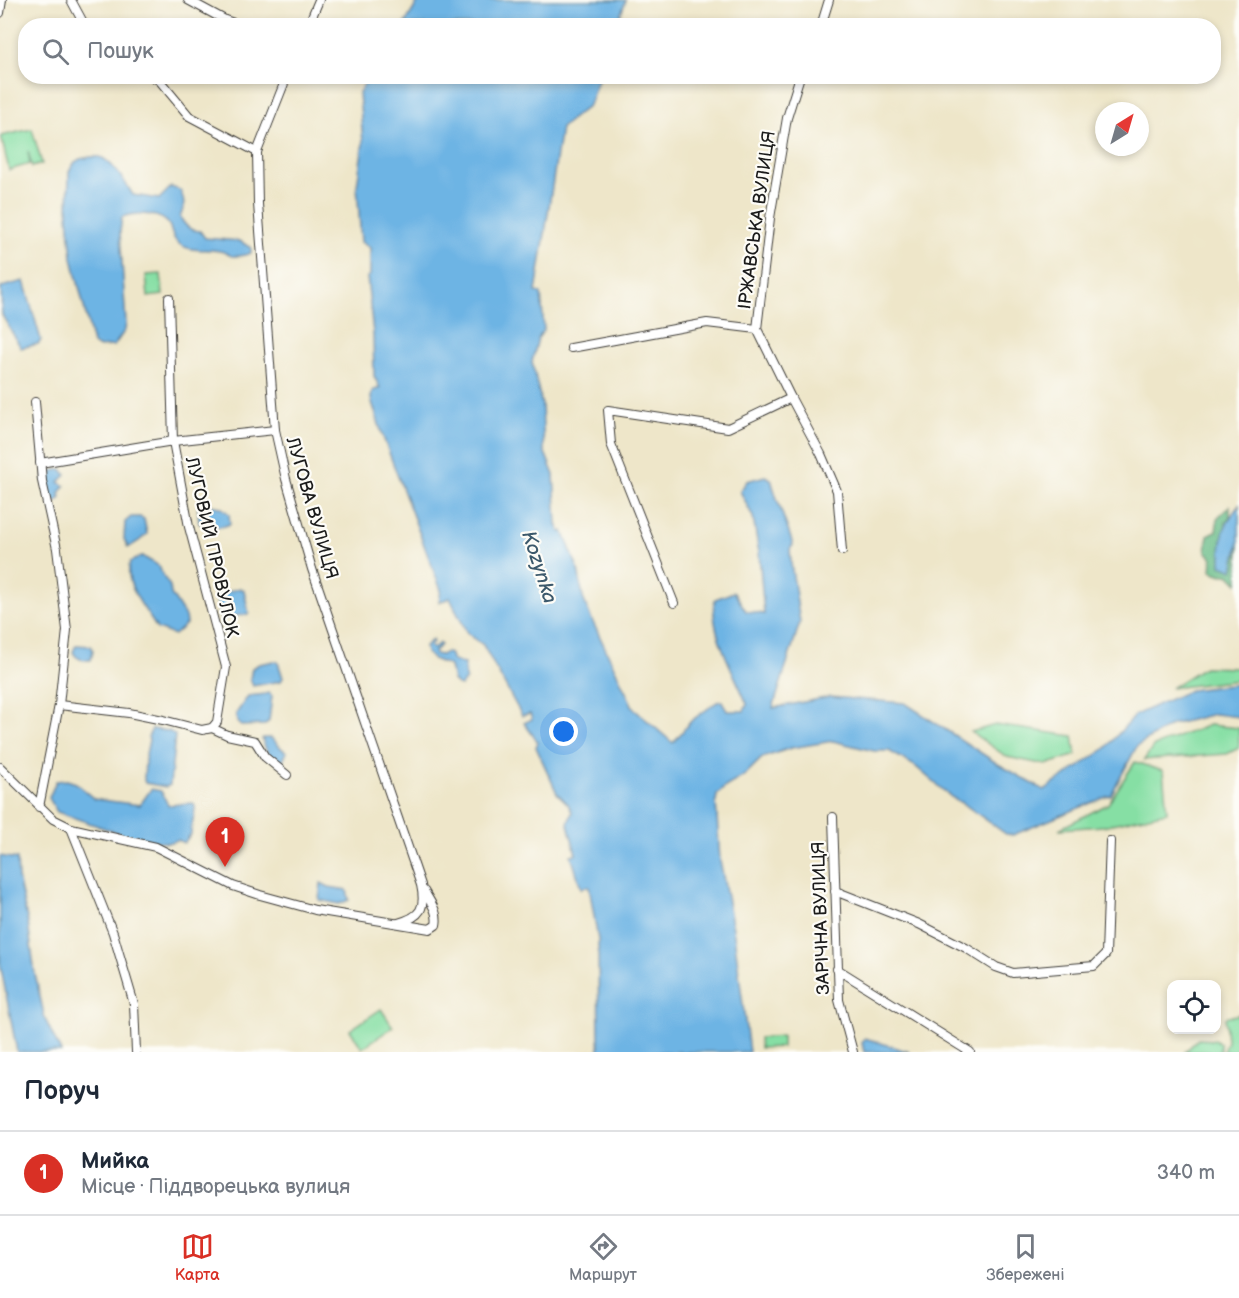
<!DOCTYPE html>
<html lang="uk">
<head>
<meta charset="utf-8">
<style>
  :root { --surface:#fff; --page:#f2f2f3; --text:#1f2937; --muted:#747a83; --line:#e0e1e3; --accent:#d93025 }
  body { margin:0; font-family:"Balsamiq Sans",sans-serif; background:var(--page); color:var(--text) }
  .controls { position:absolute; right:18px; bottom:18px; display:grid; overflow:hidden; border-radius:12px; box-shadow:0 3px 9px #0003 }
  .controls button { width:54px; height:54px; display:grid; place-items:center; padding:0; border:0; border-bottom:2px solid var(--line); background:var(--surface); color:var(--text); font:30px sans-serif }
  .compass { position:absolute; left:1095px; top:102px; width:54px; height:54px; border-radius:50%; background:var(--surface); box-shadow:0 3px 9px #0003; rotate:37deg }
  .you { position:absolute; left:564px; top:732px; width:21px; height:21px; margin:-15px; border:4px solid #fff; border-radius:50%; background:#1a73e8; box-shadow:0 0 0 9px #1a73e833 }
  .badge { display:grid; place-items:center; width:39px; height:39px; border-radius:50%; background:var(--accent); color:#fff; font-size:20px; font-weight:700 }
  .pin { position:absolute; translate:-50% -50px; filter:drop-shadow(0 2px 3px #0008) }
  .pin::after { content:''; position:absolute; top:32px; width:21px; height:18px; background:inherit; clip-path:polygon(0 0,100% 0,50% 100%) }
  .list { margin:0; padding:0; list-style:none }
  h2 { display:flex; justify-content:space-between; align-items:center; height:78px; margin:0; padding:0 24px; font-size:26px }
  h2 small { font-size:20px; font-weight:400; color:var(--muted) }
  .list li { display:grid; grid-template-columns:39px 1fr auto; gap:18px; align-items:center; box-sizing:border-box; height:84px; padding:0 24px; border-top:2px solid var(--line) }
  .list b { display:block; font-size:22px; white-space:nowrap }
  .list p { margin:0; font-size:20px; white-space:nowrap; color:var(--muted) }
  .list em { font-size:20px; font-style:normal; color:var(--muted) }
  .icon { flex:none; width:33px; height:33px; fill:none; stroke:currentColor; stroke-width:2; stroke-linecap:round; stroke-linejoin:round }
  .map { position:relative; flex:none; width:1239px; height:1052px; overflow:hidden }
  .search { position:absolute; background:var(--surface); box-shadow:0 3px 9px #0003; left:18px; right:18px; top:18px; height:66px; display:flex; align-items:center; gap:15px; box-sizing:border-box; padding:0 21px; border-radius:24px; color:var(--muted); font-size:22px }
  .sheet { height:162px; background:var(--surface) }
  nav { display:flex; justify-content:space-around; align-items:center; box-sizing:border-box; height:84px; border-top:2px solid var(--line); background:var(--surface); font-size:16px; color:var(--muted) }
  nav a { display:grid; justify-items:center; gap:3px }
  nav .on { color:var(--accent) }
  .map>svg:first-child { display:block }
</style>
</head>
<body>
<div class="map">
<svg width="1239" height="1052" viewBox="0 0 1239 1052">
  <rect width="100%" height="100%" fill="#fdfcf7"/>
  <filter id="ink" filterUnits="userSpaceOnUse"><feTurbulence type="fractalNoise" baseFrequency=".0167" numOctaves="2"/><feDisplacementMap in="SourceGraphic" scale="12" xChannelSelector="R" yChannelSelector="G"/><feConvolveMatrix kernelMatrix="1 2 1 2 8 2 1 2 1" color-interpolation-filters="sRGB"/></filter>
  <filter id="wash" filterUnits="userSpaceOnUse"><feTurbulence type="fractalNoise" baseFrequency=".008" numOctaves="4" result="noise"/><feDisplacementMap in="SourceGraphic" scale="24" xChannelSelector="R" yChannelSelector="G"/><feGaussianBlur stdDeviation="1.35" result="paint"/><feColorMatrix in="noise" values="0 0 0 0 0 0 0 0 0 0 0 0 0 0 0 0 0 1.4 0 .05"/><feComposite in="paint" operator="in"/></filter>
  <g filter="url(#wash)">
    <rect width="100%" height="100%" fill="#eee6c9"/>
    <g fill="#86dfa4" stroke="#517e60" stroke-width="1.5">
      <polygon points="32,129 42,164 32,167 28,151 30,164 9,170 1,136"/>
      <polygon points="161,274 163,295 148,297 146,275"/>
      <polygon points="1204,667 1239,668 1239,680 1171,688"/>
      <polygon points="995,725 1073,736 1076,755 1046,765 1007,757 971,732"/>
      <polygon points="1209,725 1239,728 1239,748 1227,754 1144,760 1154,746"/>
      <polygon points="1135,762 1163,771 1167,812 1103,826 1059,829 1108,804"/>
      <polygon points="381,1009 393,1027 362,1048 350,1030"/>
      <polygon points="1239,1014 1239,1052 1223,1052 1227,1041 1225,1018"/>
      <polygon points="782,1036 782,1047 760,1048 759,1038"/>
      <polygon points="1198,1039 1215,1040 1220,1044 1220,1052 1185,1052"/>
    </g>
    <polygon fill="#6cbe8a" stroke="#446d53" stroke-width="1.5" points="1230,506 1230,517 1226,522 1233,570 1239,542 1238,583 1229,574 1222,575 1211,571 1212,558 1206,551 1208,535 1216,531 1218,517"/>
    <g fill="#6db4e4" stroke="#446880" stroke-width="1.5">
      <polygon points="419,0 626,0 617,25 404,25"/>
      <path d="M369,76L599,77L589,105L561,128L536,292L541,293L544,330L538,338L532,362L542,405L544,450L554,475L557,524L560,532L563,531L578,569L583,598L591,618L634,709L673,743L691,721L717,702L722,701L727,711H744L747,704C735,674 708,630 715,599L734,592L746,611L764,614L759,553L753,517L740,491L747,481L765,476L771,479C777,502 786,522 793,545L790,549L791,563L800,622L773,708L830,697L905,703L998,764L1044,790L1105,749L1135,715L1190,690L1239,684V717L1214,714L1171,725L1137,746L1111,795L1013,835L1006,834L965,805L951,797L915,766L889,751H874L833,741L791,748L762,758L744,776L725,787L717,795L716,802L720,860L734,934L749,1052H599L598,940L589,886L581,888L571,855L576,854L568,824L572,812L568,804L557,793L536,747L538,742L524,723L532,719L530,714L522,716L483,645L467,633L450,598L439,602L441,590L383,437L371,399L372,391L380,388L374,376L373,333L367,277L370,275V248L361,242L357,186L363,143L359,93Z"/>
      <path d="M90,157C93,157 97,157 100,157C112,161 127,185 133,195L159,199L171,187L180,190C185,200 185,207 180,217C186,227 189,230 200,231L205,238L240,241L251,248V253C245,255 238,257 232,256C228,255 224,251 219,251C206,248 190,253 178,243C172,238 172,233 170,227C164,212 134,212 122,217L120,232L126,323L125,330L114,346L97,347L93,344L72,258L68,216L69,171L75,162L80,159Z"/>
      <polygon points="24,281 41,340 38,344 21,348 2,315 1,287"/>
      <polygon points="62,469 66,475 59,482 65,486 60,493 61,498 53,504 50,502 44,475 46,472"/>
      <path d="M203,504L221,507L229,514L230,524C222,528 207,528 199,523L198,507Z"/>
      <path d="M1239,505V542L1233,570L1221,565C1221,536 1221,528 1239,505Z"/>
      <polygon points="131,517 140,517 144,519 147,534 139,541 128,548 124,539 125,522"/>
      <path d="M142,556L159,566L163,576L170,586L171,594L185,616L186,624L174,635L157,629C146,609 123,586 130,562Z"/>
      <polygon points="240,588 244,590 249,614 220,618 216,595"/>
      <polygon points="432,640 433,642 430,645 431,648 434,648 439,643 441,645 434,651 435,654 441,655 446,652 451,655 453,661 464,664 466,679 461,686 457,685 453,681 450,666 433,659 426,653 425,646"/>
      <path d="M76,645L91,646L93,650L91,660C83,660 77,660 73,652Z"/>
      <polygon points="274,661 278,662 283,678 281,681 253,686 250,679 252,668 259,664"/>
      <path d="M269,693L272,696L269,721L265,725L241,726L237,721L236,714L248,696C256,694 261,696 269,693Z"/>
      <polygon points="152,729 169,731 175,735 170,785 166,787 145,783 144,780 145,759 149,740 148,737"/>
      <path d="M263,738H271C278,743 280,749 287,752L281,764C269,760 266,750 262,739Z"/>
      <path d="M67,780L76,783L94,799L140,805L151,789L161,791L168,805L193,803L195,806C195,817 191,823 191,834L184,843L178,840L167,843L127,836L57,812L49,798L56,781Z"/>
      <polygon points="0,856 17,859 18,878 28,923 35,974 45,1019 61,1052 17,1052 0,963"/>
      <polygon points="321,883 329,887 347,890 349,900 339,904 319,900"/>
      <polygon points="865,1038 910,1052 864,1052 862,1043"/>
    </g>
  </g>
  <g filter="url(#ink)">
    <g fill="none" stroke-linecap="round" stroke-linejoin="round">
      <g stroke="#3c3a36" stroke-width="10">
        <g id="street">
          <polyline points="71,0 85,26"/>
          <polyline points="188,0 225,20 242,26"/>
          <polyline points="0,13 2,0"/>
          <polyline points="308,26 319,0"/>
          <polyline points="821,26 829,0"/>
          <polyline points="151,76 160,81 189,116 257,152"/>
          <path d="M287,76L257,152L258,204L275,430L286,479L312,569L421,885C426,908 421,917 398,923"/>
          <polyline points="571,348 707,323 757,329"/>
          <polyline points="791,398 821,454 837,491 842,551"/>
          <polyline points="35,402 42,481 57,549 67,630 59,705 39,807"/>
          <polyline points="40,463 173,441 275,430"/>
          <polyline points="674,603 611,444 608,410 728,428 791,398 757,329 770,218 787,118 800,76"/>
          <polyline points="59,705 129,713 163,720 202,730 212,728 217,722 226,667 189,527 173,441 169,298"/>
          <polyline points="212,728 227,735 255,741 265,757 287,775"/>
          <path d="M0,767L53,819L71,828L156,847L233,886L260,895L315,910L430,929L436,925C439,912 430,902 424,891"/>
          <polyline points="833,817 839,1000 853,1052"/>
          <polyline points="71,828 113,933 134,1004 136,1052"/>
          <polyline points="835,891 919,924 966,948 996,967 1013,973 1094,966 1106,954 1110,841"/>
          <polyline points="837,969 970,1052"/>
        </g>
      </g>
      <use href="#street" stroke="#fff" stroke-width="8"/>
    </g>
  </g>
  <g text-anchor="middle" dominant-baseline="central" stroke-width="4.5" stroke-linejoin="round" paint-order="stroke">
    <g font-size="18" fill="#1c1c1c" stroke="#fdfcf7">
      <text transform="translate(757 220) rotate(-82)">ІРЖАВСЬКА ВУЛИЦЯ</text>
      <text transform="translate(312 508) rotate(74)">ЛУГОВА ВУЛИЦЯ</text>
      <text transform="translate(212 547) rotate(77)">ЛУГОВИЙ ПРОВУЛОК</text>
      <text transform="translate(821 918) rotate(-92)">ЗАРІЧНА ВУЛИЦЯ</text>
    </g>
    <g font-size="20" font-style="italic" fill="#3c596c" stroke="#fdfcf7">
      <text transform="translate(539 567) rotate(72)">Kozynka</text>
    </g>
  </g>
</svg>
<div class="controls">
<button><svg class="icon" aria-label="locate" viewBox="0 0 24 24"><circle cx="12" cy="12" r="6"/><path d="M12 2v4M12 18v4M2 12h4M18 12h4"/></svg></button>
</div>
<svg class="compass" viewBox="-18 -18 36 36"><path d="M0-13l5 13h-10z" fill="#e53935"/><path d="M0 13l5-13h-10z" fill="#747a83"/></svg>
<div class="you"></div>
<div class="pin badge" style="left:225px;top:867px">1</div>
<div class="search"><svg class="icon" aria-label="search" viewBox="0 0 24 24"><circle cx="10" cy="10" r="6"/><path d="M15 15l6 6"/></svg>Пошук</div>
</div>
<section class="sheet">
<h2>Поруч<small></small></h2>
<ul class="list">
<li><span class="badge">1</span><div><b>Мийка</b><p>Місце · Піддворецька вулиця</p></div><em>340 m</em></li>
</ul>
</section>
<nav>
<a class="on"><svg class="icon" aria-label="map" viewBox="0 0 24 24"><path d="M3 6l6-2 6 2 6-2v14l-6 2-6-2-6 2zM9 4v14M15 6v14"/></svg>Карта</a>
<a><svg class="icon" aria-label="directions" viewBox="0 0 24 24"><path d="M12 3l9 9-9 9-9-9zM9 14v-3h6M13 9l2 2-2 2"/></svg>Маршрут</a>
<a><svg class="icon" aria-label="saved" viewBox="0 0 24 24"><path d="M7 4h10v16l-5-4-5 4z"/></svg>Збережені</a>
</nav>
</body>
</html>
